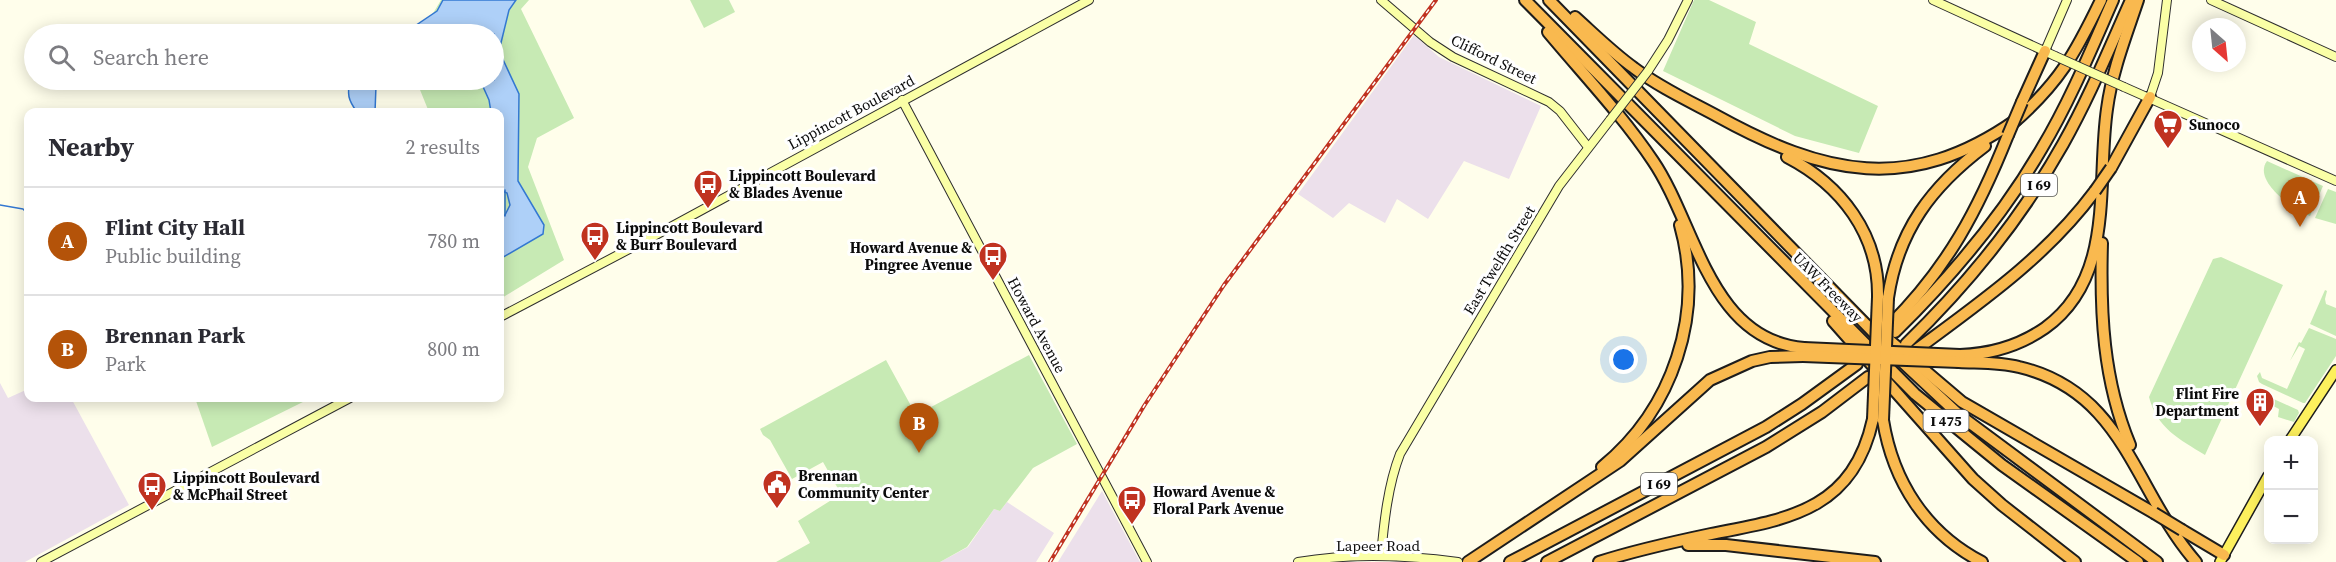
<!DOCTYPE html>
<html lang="en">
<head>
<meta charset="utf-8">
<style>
  :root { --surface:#fff; --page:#f2f2f3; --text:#2b2b33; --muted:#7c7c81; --line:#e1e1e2; --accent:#b45309 }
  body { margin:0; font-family:"Source Serif 4",serif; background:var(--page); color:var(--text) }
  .controls { position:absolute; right:18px; bottom:18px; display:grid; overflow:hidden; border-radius:12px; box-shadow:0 3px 15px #0003 }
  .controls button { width:54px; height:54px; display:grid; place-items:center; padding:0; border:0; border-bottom:2px solid var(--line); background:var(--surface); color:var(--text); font:30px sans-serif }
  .compass { position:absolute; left:2192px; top:18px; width:54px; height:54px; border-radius:50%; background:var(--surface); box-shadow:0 3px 15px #0003; rotate:153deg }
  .you { position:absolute; left:1624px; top:360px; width:21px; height:21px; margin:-15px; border:4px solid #fff; border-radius:50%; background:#1a73e8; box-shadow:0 0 0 9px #1a73e833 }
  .badge { display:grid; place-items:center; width:39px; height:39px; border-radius:50%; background:var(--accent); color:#fff; font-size:20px; font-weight:700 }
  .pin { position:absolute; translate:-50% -50px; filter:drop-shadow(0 2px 3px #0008) }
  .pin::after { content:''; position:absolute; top:32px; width:21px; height:18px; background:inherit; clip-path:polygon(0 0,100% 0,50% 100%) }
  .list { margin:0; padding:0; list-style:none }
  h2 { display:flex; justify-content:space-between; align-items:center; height:78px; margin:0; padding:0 24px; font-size:26px }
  h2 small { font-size:20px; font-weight:400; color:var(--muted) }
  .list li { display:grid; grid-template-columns:39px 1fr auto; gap:18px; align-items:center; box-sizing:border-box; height:108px; padding:0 24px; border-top:2px solid var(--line) }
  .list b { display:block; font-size:22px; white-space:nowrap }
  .list p { margin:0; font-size:20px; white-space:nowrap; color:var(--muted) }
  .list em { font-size:20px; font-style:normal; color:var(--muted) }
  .icon { flex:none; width:33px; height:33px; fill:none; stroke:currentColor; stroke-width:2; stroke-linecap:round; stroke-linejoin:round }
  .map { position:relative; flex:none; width:2336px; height:562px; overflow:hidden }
  .search { position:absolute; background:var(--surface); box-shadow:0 3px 15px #0003; left:24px; top:24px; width:480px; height:66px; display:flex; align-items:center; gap:15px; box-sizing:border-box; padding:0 21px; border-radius:33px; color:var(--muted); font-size:22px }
  .panel { position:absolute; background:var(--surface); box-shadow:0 3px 15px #0003; left:24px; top:108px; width:480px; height:294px; border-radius:12px }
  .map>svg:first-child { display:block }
</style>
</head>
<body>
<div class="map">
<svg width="2336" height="562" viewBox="0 0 2336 562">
  <rect width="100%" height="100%" fill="#fffeeb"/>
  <g fill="#ece0eb">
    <polygon points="1414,35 1439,57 1541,106 1509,179 1464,161 1428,219 1397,199 1385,223 1349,203 1333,218 1298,194"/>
    <polygon points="0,383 8,398 28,389 28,398 71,398 129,505 25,562 0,562"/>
    <polygon points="1102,491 1140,562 1058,562"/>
    <polygon points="1007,502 1054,533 1036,562 940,562 968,547 994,509 1000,511"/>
  </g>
  <g fill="#c7eab4">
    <polygon points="441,0 529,0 521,9 574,118 537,138 528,167 564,260 500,299 500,112 429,112 416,80 494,80 494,34 403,34 432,15"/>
    <polygon points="690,0 729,0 735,12 704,28"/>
    <polygon points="1694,0 1709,0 1756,22 1749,44 1878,106 1859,153 1795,136 1663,71"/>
    <path d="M2267,161L2323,186L2310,216C2294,210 2252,181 2267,161Z"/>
    <polygon points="2328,189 2336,192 2336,224 2315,218"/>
    <path d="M2221,257L2283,285L2205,455C2179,439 2157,428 2149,397L2213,259Z"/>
    <polygon points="2325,290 2327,291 2325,299 2326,304 2336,308 2336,336 2310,324"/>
    <polygon points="2309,328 2336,339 2336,356 2305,403 2303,403 2262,384 2259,382 2257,376 2260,372 2262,378 2287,389 2305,349 2299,346 2290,361 2299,342 2301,343"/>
    <polygon points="1029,355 1077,444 1033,468 1000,511 994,509 967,547 940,562 776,562 810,543 798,521 841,494 823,462 792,479 770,440 763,435 760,429 886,360 916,415"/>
    <polygon points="2256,391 2298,410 2299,413 2294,422 2278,417 2279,409 2254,396 2254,392"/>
    <polygon points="195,398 311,398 212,447"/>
  </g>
  <g fill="#aed0f8" stroke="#3378d2" stroke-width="1.5">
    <polygon points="443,0 516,0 509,10 499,51 519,94 518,181 544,225 543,234 500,259 500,218 505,215 510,205 507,193 500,190 500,112 491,112 489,100 480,80 494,80 494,34 403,34 437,11"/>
    <path d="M350,80H382L376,86L375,112H357C348,100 347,94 350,80Z"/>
  </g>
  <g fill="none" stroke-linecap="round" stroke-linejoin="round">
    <g stroke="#3378d2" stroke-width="1.5">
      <polyline points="0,205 23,209 28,214"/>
      <polyline points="505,216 505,190"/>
      <polyline points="170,398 171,399 179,398"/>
    </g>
    <g stroke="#2e2e2e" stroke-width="10">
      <g id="secondary">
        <polyline points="1381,0 1430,42 1453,57 1549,102 1560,111 1588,147"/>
        <polyline points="1933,0 2055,56"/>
        <polyline points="2211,0 2336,57"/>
        <polyline points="2045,51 2067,0"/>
        <polyline points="1648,71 1668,40 1688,0"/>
        <polyline points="2124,87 2336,181"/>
        <polyline points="2150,97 2158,73 2167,0"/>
        <polyline points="902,100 1147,562"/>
        <polyline points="500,317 654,236 1089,0"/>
        <path d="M1381,556C1384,522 1388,485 1400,454L1559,186L1610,120"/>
        <polyline points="41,562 350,398"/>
        <path d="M1298,562C1351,553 1405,555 1458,562"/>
      </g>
    </g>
    <g stroke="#1d1d1d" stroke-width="12">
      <g id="primary">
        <polyline points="2290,440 2336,370"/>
        <polyline points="2220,562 2268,476"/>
      </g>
    </g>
    <g stroke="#1d1d1d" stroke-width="14">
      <g id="highway">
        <polyline points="1525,0 1915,394 2002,465 2138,562"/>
        <polyline points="1549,0 1880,339"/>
        <path d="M1575,17C1595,35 1613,53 1634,68C1659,87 1689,101 1717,116C1824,175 1909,195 2016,120"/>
        <path d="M1548,32C1583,74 1622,115 1653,161C1696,224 1709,340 1804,348"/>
        <polyline points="2022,102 2045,51"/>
        <path d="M2013,123C2059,83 2075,54 2101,0"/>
        <path d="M1787,157C1841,185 1879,234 1878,297"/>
        <polyline points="2111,168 2150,97"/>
        <path d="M2102,243C2100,313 2103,380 2130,445"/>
        <path d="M1888,298C1898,230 1932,186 1985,146"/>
        <polyline points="1833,321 1973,479 2002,505 2075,562"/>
        <path d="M1890,325C1948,267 1978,210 2008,135"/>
        <path d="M1895,332C1952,276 2002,217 2042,148C2070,101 2091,50 2113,0"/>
        <polyline points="1882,334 1962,402 2154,513"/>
        <path d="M1906,344C1968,284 2021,219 2063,144C2089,98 2109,49 2131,0"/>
        <path d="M1916,350C1981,302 2046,257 2095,191"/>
        <path d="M1960,355C1991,354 2019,346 2045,328C2116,277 2096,184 2107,109C2112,71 2126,36 2138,0"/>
        <polyline points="1897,357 1958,414 2157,562"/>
        <path d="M1959,362C1979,363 2000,362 2019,367C2125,392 2134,491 2196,562"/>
        <path d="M1883,420C1893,482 1926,533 1982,562"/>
        <path d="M1602,467C1673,409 1705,314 1680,225"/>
        <polyline points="2182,530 2224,555"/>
        <polyline points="1688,545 1726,545 1875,562"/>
        <polyline points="1468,562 1620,461 1710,380 1752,361 1770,357 1803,356"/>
        <polyline points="1510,562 1766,427 1802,404 1857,364"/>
        <polyline points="1547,562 1766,447 1822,412 1868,377"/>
        <path d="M1599,562C1636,550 1673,542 1711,534C1789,519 1853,510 1873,419"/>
      </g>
    </g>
    <use href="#secondary" stroke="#faffa6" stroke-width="8"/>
    <use href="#primary" stroke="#fdf05d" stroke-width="9"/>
    <use href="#highway" stroke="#f9b94f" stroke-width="10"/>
    <g stroke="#c03220" stroke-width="4">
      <polyline id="rail" points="1050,562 1144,406 1224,285 1436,0"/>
    </g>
    <use href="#rail" stroke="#fff" stroke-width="1.5" stroke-dasharray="4.5" stroke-linecap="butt"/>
    <g stroke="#2e2e2e" stroke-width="10" stroke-linecap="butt">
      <g id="secondary-bridge">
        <polyline points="2055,56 2124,87"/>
        <polyline points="1610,120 1648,71"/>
      </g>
    </g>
    <g stroke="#1d1d1d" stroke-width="14" stroke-linecap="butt">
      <g id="highway-bridge">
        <polyline points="2008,135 2022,102"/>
        <polyline points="2095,191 2111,168"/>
        <polyline points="1804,348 1960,355"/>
        <polyline points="1803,356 1959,362"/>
        <polyline points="1873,419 1878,297"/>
        <polyline points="1883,420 1888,298"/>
        <polyline points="2154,513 2182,530"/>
      </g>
    </g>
    <use href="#secondary-bridge" stroke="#faffa6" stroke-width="8"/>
    <use href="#highway-bridge" stroke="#f9b94f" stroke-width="10"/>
  </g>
  <defs>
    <g id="supermarket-pin" transform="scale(1.5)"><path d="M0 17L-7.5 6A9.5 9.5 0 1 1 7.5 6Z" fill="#c03220" stroke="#fff"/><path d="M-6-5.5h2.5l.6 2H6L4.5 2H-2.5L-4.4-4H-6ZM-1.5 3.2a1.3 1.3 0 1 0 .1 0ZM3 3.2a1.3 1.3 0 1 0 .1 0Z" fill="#fff"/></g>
    <g id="bus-pin" transform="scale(1.5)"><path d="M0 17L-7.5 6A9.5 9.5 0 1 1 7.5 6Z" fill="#c03220" stroke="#fff"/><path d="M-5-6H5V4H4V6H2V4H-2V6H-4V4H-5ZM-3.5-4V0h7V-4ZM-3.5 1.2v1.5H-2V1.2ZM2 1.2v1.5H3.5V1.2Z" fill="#fff"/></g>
    <g id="building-pin" transform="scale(1.5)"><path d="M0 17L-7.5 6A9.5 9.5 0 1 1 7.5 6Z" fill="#c03220" stroke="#fff"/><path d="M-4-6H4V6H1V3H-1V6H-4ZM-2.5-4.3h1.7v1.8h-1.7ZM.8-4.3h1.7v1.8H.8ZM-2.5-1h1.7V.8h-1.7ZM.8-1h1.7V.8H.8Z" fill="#fff"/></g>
    <g id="civic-pin" transform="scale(1.5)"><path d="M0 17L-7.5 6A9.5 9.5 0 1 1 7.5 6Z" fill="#c03220" stroke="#fff"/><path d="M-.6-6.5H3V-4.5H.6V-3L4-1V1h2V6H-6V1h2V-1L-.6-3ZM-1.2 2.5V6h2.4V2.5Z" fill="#fff"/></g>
  </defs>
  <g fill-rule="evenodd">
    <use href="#supermarket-pin" x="2168" y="124"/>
    <use href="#bus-pin" x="708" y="184"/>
    <use href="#bus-pin" x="595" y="236"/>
    <use href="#bus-pin" x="993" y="256"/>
    <use href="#building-pin" x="2260" y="402"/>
    <use href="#civic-pin" x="777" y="484"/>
    <use href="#bus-pin" x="152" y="486"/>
    <use href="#bus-pin" x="1132" y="500"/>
  </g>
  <g text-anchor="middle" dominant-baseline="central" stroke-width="6" stroke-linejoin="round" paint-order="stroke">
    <g fill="#fff" stroke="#555" stroke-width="1.5">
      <rect x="2021" y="174" width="36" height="22" rx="4.5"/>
      <rect x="1923.5" y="410" width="45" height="22" rx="4.5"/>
      <rect x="1641" y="473" width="36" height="22" rx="4.5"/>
    </g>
    <g font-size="14" font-weight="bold" fill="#0c0c0c">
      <text x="2039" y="185">I 69</text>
      <text x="1946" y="421">I 475</text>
      <text x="1659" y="484">I 69</text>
    </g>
    <g font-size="15" fill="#0c0c0c" stroke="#fff">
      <text transform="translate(1494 59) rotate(26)">Clifford Street</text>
      <text transform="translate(851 112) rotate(-28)">Lippincott Boulevard</text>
      <text transform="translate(1499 260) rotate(-59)">East Twelfth Street</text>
      <text transform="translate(1828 287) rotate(45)">UAW Freeway</text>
      <text transform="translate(1037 325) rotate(62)">Howard Avenue</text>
      <text x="1378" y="545">Lapeer Road</text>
    </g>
    <g font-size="15" font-weight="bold" fill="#0c0c0c" stroke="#fff" text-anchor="start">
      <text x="2189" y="124">Sunoco</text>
      <text x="729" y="175">Lippincott Boulevard<tspan x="729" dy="17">&amp; Blades Avenue</tspan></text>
      <text x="616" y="227">Lippincott Boulevard<tspan x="616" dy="17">&amp; Burr Boulevard</tspan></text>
      <text x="972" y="247" text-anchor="end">Howard Avenue &amp;<tspan x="972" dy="17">Pingree Avenue</tspan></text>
      <text x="2239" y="393" text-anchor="end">Flint Fire<tspan x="2239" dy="17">Department</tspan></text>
      <text x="798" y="475">Brennan<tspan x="798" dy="17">Community Center</tspan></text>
      <text x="173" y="477">Lippincott Boulevard<tspan x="173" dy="17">&amp; McPhail Street</tspan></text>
      <text x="1153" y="491">Howard Avenue &amp;<tspan x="1153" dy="17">Floral Park Avenue</tspan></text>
    </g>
  </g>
</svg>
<div class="controls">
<button>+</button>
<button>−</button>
</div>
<svg class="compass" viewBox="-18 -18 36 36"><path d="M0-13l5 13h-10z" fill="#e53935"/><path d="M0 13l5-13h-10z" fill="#7c7c81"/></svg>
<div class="you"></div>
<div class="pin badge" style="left:2300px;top:227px">A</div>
<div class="pin badge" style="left:919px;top:453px">B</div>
<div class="search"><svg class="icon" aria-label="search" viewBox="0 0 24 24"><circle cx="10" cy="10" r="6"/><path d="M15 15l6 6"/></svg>Search here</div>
<section class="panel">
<h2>Nearby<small>2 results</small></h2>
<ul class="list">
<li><span class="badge">A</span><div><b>Flint City Hall</b><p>Public building</p></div><em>780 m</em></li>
<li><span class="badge">B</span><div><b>Brennan Park</b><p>Park</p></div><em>800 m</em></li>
</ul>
</section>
</div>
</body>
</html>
